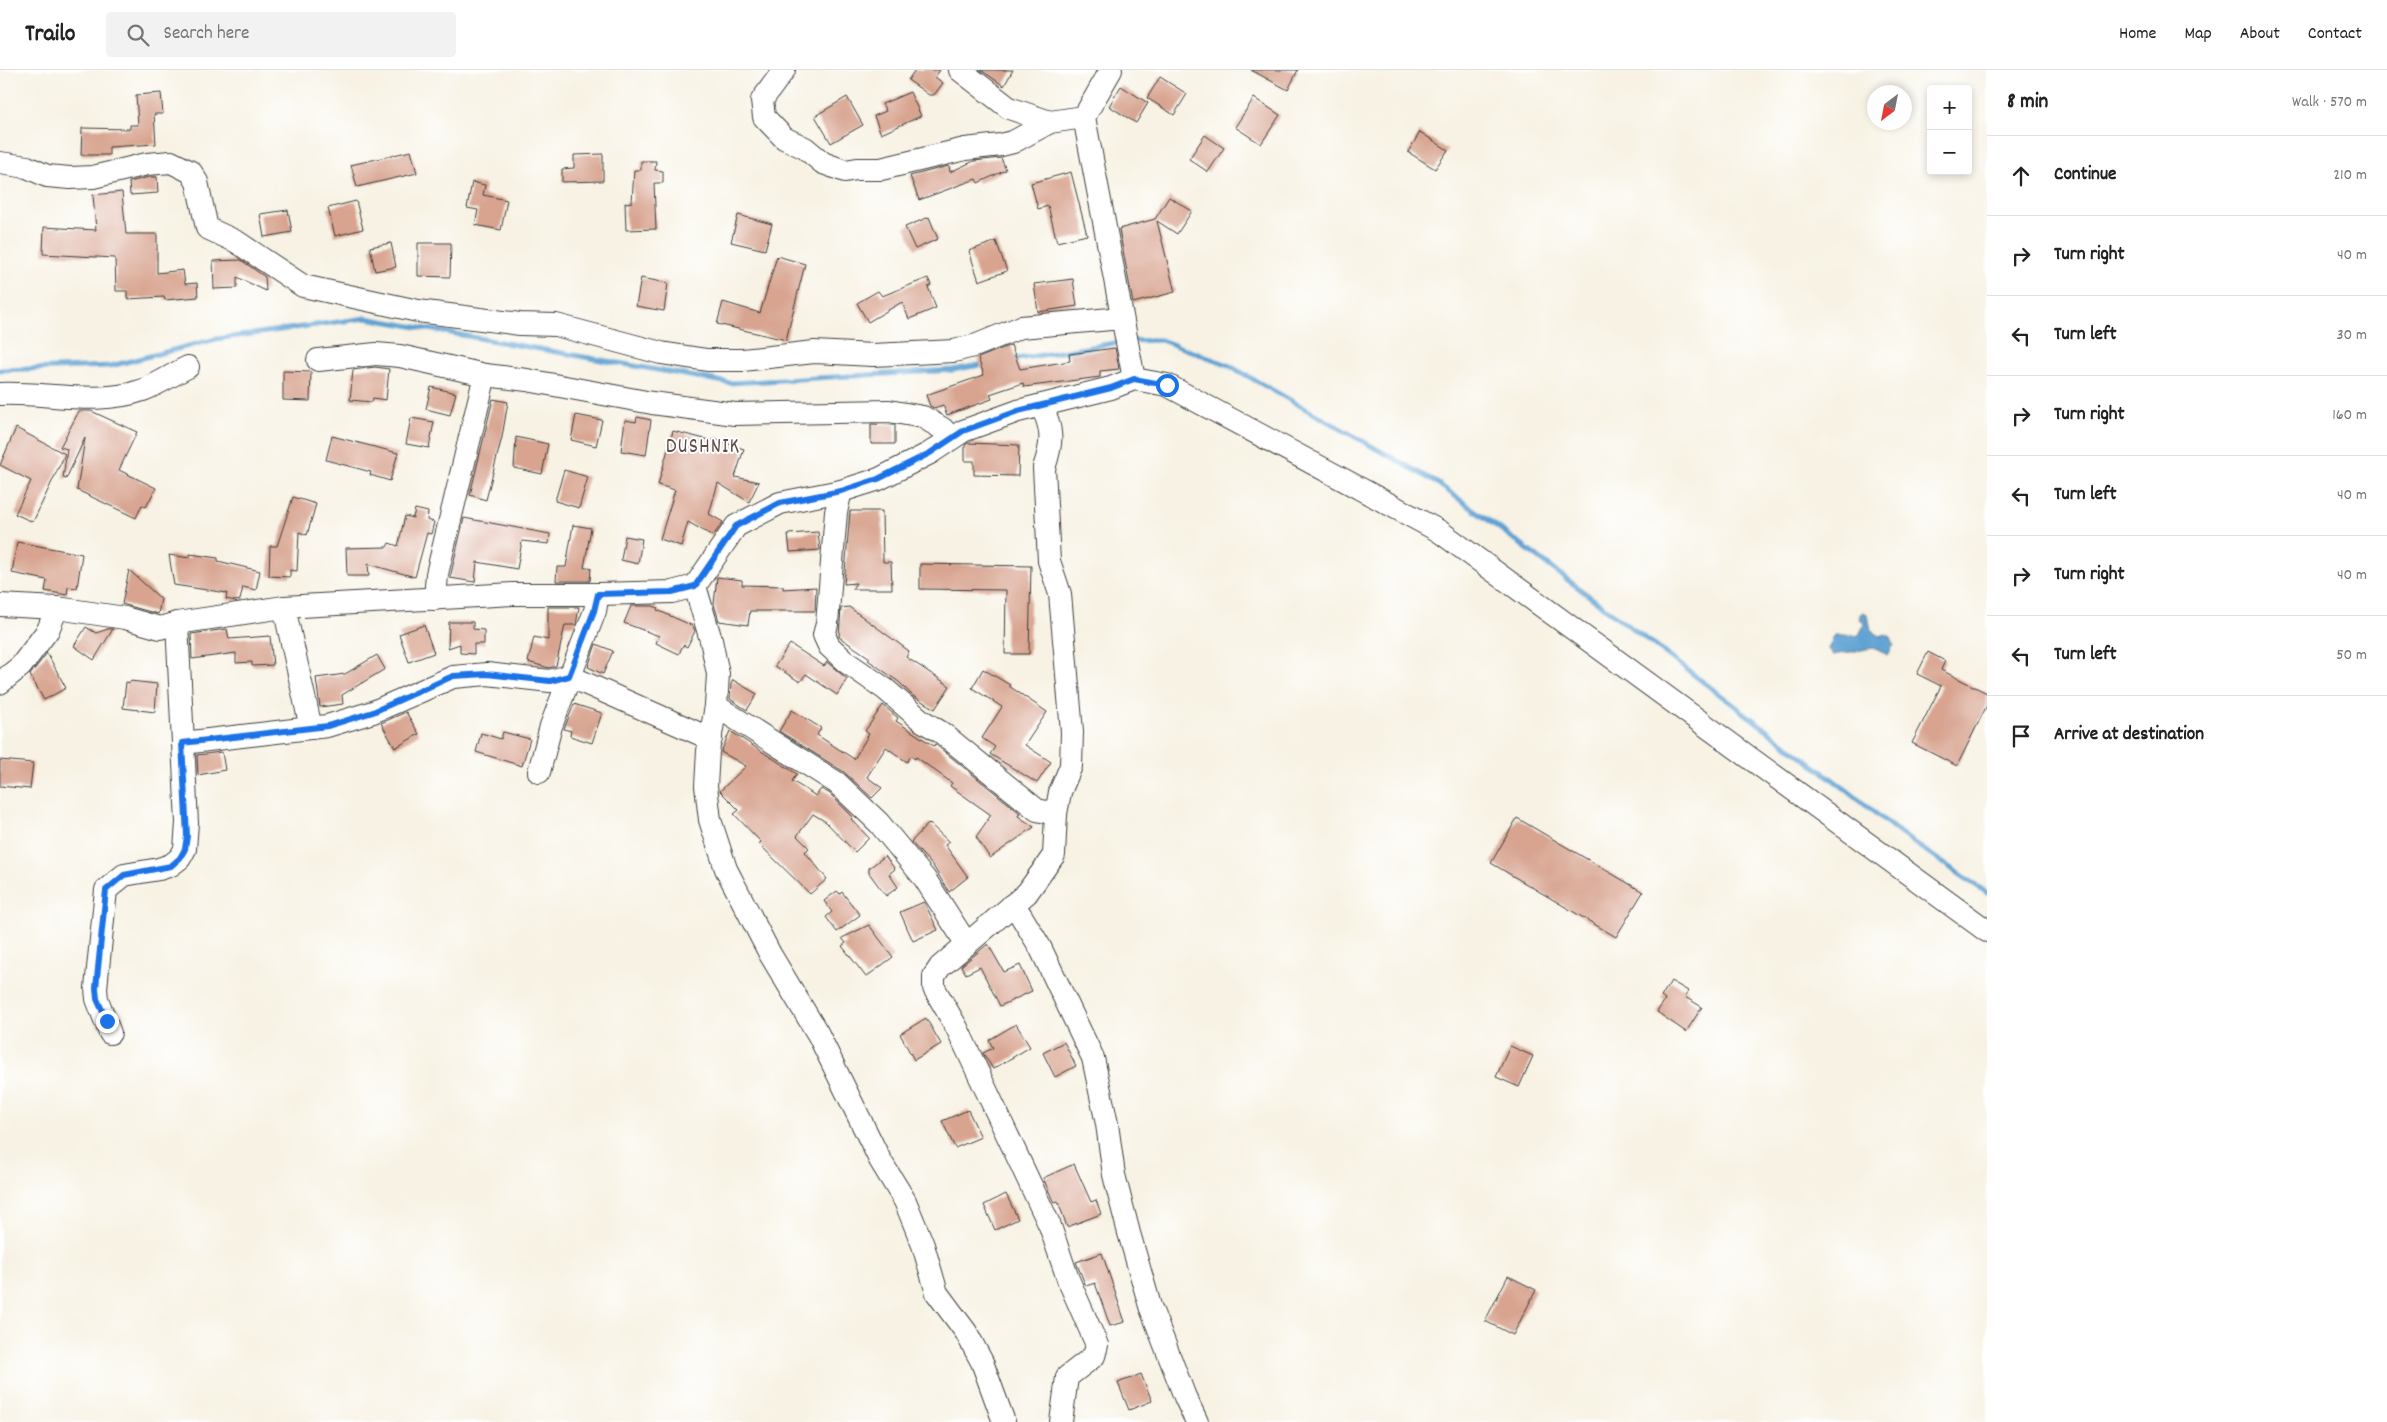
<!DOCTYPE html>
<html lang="en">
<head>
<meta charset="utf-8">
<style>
  :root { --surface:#fff; --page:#f2f2f2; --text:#222; --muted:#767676; --line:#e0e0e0 }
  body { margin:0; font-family:Dekko,sans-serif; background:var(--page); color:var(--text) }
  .controls { position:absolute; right:15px; top:15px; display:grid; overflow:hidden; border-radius:5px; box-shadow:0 2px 8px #0003 }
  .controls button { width:45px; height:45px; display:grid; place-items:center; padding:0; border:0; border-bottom:1px solid var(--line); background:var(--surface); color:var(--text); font:25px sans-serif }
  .compass { position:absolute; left:1867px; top:15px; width:45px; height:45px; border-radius:50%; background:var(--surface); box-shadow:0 2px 8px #0003; rotate:212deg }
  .stop { position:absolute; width:15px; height:15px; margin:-11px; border:4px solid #1a73e8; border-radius:50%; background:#fff }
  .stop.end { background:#1a73e8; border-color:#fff; box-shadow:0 1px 5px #0008 }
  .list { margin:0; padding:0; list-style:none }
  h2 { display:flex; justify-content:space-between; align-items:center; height:65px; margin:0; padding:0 20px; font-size:21px }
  h2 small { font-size:16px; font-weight:400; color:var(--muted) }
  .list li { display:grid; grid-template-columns:32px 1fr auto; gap:15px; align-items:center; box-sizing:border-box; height:80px; padding:0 20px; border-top:1px solid var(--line) }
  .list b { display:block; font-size:19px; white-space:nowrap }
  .list em { font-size:16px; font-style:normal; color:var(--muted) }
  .icon { flex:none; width:28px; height:28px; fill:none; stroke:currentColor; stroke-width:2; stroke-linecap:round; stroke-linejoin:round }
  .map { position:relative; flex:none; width:1987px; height:1352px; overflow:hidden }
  header { display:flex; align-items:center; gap:30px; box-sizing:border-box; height:70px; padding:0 25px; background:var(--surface); border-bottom:1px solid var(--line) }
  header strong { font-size:24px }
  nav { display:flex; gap:28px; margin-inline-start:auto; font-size:18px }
  .search { width:350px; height:45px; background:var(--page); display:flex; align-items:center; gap:12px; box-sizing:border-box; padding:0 18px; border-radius:5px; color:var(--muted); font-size:19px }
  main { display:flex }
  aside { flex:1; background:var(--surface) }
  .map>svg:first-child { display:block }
</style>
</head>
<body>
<header>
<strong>Trailo</strong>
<div class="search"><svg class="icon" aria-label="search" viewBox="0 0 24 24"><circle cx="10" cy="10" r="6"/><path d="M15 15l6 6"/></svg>Search here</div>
<nav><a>Home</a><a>Map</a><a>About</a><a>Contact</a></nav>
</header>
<main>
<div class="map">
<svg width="1987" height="1352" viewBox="0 0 1987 1352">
  <rect width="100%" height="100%" fill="#fff"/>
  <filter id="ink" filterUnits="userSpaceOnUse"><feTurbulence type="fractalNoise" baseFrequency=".02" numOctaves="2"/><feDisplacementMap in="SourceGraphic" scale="10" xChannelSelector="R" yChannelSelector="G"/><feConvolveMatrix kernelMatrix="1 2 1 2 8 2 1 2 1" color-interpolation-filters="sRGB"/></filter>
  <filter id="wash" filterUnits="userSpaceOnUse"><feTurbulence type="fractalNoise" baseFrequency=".0096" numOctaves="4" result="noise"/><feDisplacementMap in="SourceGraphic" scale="20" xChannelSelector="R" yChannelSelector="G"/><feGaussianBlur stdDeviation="1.12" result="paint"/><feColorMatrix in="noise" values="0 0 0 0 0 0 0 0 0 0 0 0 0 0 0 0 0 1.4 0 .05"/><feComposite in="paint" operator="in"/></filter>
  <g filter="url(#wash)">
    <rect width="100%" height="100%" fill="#f7f2e3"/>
    <path fill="#5ea2d3" stroke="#3d5f78" d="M1864,542L1868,545L1871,560L1880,566L1885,564L1891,567L1894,574L1888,585L1873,578L1833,585L1828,579L1835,565C1843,564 1852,567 1859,565L1865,553L1860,549V544Z"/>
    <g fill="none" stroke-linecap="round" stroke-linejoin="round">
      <g stroke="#5ea2d3" stroke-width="5">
        <polyline points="1132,271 1161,270 1228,295 1437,413 1503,461 1848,721 1901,764 1987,823"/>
        <polyline points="1011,290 1121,272"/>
        <polyline points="0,300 111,296 216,269 366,248 730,313 953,300 985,294"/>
      </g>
    </g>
    <g id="blocks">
      <g fill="#d8a490">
        <polygon points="915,0 940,0 935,7 943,13 934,25 929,25 908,10"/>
        <polygon points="981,0 1013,0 1004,16"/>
        <polygon points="1251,0 1298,0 1288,20"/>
        <polygon points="1160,7 1187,24 1174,45 1147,28"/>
        <polygon points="1121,16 1148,33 1136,53 1109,36"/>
        <polygon points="910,22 921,46 881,64 874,46 886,41 882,34"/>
        <polygon points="161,23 163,44 154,44 156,74 109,77 109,85 81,85 82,58 130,59 130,55 138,55 136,25"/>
        <polygon points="847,27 863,55 831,73 815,46"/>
        <polygon points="1254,28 1280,45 1261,74 1235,57"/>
        <polygon points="1420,62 1448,80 1435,99 1408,82"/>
        <polygon points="1205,65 1224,78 1208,102 1189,89"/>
        <polygon points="411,81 417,103 357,117 351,95"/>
        <polygon points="603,84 603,111 562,112 562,99 574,98 574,85"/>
        <polygon points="1001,88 1006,100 978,113 976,109 919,130 910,106 949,96 950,102 974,91"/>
        <polygon points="641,91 656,91 655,100 663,101 663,113 654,113 656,159 626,160 625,133 632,132 634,100 641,100"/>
        <polygon points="1071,102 1087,165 1057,172 1048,136 1038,139 1031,113"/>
        <polygon points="149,107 157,107 158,123 130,125 129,112"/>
        <polygon points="472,112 485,115 483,125 507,130 501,160 475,155 478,140 467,138"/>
        <polygon points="122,122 126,164 157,164 157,203 183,200 185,214 197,213 198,227 165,230 164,227 127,229 127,221 116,221 115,188 43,184 44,157 96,160 93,125"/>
        <polygon points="1169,127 1192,141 1177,164 1157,151 1175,222 1133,233 1119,159 1155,149"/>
        <polygon points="356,131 363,159 335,166 328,138"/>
        <polygon points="288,140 292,162 264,167 260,144"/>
        <polygon points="738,145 772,154 765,180 731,172"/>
        <polygon points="929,147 938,169 915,179 905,157"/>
        <polygon points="996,171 1007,201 979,211 969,181"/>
        <polygon points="391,173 396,197 375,201 370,177"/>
        <polygon points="418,173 451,173 450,207 418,206"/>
        <polygon points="777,186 805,194 786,270 717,254 723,232 760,243"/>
        <polygon points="241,190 265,207 266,221 237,207 237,218 214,219 213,191"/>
        <polygon points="641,208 668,213 664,241 636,236"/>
        <polygon points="928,208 931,215 928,217 936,238 909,249 902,232 868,252 857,233 878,221 882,226"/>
        <polygon points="1073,209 1077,236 1038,242 1034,214"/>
        <polygon points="1011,275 1020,299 1070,291 1069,284 1115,278 1119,299 1100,301 1100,307 1024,317 1023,313 990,324 992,329 947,345 943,335 934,338 930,336 926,325 984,305 978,288"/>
        <polygon points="375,297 389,299 386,330 373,328 372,332 350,330 353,300"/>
        <polygon points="283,301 311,302 310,331 283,330"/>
        <polygon points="431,317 456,323 450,345 426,339"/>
        <polygon points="493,329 508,332 502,367 486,430 470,425"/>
        <polygon points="79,341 91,341 137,362 119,400 156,418 146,437 142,435 136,448 77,420 85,368 66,409 63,408 67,379 60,377"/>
        <polygon points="576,345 602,350 596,376 571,370"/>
        <polygon points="637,347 651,350 646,385 621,381 625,350 636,352"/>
        <polygon points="411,348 434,352 429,378 406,374"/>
        <polygon points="871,354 895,355 895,374 871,374"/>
        <polygon points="16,358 65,384 33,452 15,444 31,411 0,395"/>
        <polygon points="673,361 713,371 714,369 744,379 735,407 759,412 749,432 718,413 709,444 723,452 713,466 688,452 681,476 660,469 675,420 658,415"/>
        <polygon points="332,366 398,383 390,411 370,405 371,402 326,390"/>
        <polygon points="516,367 548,374 542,404 514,398"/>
        <polygon points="968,373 1019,375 1018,406 974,405 974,391 965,391 965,375"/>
        <polygon points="564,400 588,407 579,438 555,431"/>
        <polygon points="293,427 316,434 307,465 299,462 297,501 290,500 290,507 269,506 270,476 277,476"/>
        <polygon points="415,439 428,442 427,450 434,452 431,464 427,463 415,507 368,494 369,506 347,506 346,478 387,477 389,473 398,476 405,446 413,448"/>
        <polygon points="850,441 882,441 883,492 891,492 892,519 852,519 856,513 844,514"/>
        <polygon points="464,448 550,464 549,474 522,471 517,499 477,492 475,512 450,508"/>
        <polygon points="573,455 591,458 584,498 591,498 590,511 556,511 557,497 566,497"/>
        <polygon points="818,462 820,480 790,482 788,464"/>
        <polygon points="625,466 642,469 638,494 621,490"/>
        <polygon points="17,472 82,484 77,518 68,517 67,525 45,521 47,510 12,503"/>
        <polygon points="190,484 218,488 218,491 260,501 256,520 243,517 240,530 235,531 226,529 227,523 174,515 169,485 190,488"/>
        <polygon points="920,494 1031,496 1029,584 1005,584 1006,520 920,519"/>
        <polygon points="129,500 161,529 158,544 122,534"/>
        <polygon points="717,507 742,510 742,515 783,516 783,519 816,517 815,541 750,541 748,555 719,551 714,534"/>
        <polygon points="631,536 653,536 658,538 657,540 693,556 695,561 687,577 683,575 679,584 656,573 659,566 624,553"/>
        <polygon points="548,537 579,537 576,555 565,555 556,596 549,598 528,592 534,567 548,570"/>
        <polygon points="849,537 909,581 906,587 950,616 935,639 913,626 899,612 868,590 870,588 839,567 841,538"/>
        <polygon points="449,552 473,552 473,559 484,560 484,574 474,574 474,584 460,583 460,574 448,578"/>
        <polygon points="424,555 434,583 409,592 399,564"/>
        <polygon points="86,557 96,563 108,559 113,559 94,590 74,576"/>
        <polygon points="227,559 229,569 270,566 273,595 252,596 252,592 236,593 236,583 192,589 191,564"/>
        <polygon points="596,574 613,581 603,604 588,597"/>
        <polygon points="790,574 824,596 827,592 847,609 837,625 806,604 800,612 775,596"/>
        <polygon points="1928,582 1945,591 1941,600 1987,623 1987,635 1957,696 1912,673 1941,616 1917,604"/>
        <polygon points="47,583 66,618 44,630 30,605"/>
        <polygon points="377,585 385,599 342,625 343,634 320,637 316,608 345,604"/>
        <polygon points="983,599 1010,615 1009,616 1047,642 1025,675 1051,692 1037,713 990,684 995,677 982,668 1002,637 972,618"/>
        <polygon points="733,610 757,624 747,640 730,629 731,614"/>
        <polygon points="130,611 157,614 155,642 123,638 126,612 130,613"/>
        <polygon points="574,634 602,643 592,673 570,666 571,661 564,659"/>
        <polygon points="883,635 898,648 896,651 934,676 935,674 1020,743 1018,746 1034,757 990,788 976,767 991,745 950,716 952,713 916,687 915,689 911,686 907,692 886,677 867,707 882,718 872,728 844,702 779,661 792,640 821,658 817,665 854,689 869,664 865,661"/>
        <polygon points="406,642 419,664 395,678 381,653"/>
        <polygon points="730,661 797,704 792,711 816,726 821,719 829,723 853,747 851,749 869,768 855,782 826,752 813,744 797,766 809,778 805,782 827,809 810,824 759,774 761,772 734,744 739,740 720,721 746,696 721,682"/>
        <polygon points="503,662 530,669 522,696 476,682 481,663 501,669"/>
        <polygon points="222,682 225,700 198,705 197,685"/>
        <polygon points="0,690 33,693 30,719 0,716"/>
        <polygon points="1517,748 1643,822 1616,867 1491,793"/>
        <polygon points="929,753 949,772 945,775 968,807 949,822 933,796 911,772"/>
        <polygon points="885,786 895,799 889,804 898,817 886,826 869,803 869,798"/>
        <polygon points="837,821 840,824 842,822 860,845 837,862 826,847 832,842 824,831"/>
        <polygon points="924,832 938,860 913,871 900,842"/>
        <polygon points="869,855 893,887 866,907 842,876 846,873 842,868"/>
        <polygon points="988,874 1004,902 1020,895 1032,921 1000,936 980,897 966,904 961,896"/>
        <polygon points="1671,911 1688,921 1685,927 1702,937 1686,962 1657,942 1665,930 1661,927"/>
        <polygon points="926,948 941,974 914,990 900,964"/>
        <polygon points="1016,954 1030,977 993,999 983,983 993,978 989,970"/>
        <polygon points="1064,972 1076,996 1055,1007 1043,983"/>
        <polygon points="1510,976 1533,986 1519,1017 1496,1007"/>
        <polygon points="968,1040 981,1067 955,1078 942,1051"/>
        <polygon points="1074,1094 1091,1132 1096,1130 1101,1144 1067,1157 1058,1131 1054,1133 1043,1108"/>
        <polygon points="1006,1124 1018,1149 995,1160 984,1135"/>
        <polygon points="1102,1183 1125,1252 1110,1256 1095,1213 1086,1216 1076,1192"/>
        <polygon points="1508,1206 1536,1220 1513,1265 1485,1251"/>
        <polygon points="1141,1304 1152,1331 1129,1340 1118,1313"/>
      </g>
    </g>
  </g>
  <g filter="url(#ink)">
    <use href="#blocks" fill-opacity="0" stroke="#3d3c3a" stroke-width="1"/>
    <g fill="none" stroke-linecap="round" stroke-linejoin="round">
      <g stroke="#3d3c3a" stroke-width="24">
        <g id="minor">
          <polyline points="784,0 762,30 764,47 784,68 805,78 823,93 845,101 857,99 881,99 965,79 1001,75 1013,72 1050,52 1084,47"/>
          <polyline points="960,0 1009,38 1050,52"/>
          <polyline points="1111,0 1084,47 1134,309"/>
          <polyline points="0,93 27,97 47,106 70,108 93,107 147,94 171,92 191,102 197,112 207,158 237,172 303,216 418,241 520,254 556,255 661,283 707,290 743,290 814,282 873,285 954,281 977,275 1021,257 1122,248"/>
          <polyline points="318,290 376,284 400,286 485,305 527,310 652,333 735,344 889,341 923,347 943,359 950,368"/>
          <path d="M0,324C47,322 98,336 143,320C159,314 173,304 188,297"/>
          <path d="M1041,335C1053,359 1053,372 1044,398L1049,491L1060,524L1072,662L1071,696L1060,722L1056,744L1054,785L1027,823L940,897L934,906V918L957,958L1050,1156L1068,1209L1097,1275L1094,1286L1067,1307L1061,1352"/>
          <polyline points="841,421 836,442 827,554 824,565 829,576 846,592 885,619 921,650 942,663 1037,740 1056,744"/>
          <polyline points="695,516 711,570 718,604 716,636 708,681 706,716 710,750 726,799 770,884 818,964 880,1090 905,1131 923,1175 937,1223 966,1262 982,1292 1004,1352"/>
          <polyline points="435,529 437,504 485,305"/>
          <polyline points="0,535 57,538 125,548 160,558 177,553 284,537 513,524 598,524 672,522 695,516 736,456 780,433 841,421 879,409 930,383 963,361 1018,341 1111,318 1134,309 1167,315 1439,461 1987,861"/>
          <polyline points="284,537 311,658"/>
          <polyline points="0,613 21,596 48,560 57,538"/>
          <polyline points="716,636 837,713 879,753 925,809 966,873"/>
          <polyline points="183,673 327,656 373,642 453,607 487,604 550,611 569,606 711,669"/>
          <polyline points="539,702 551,656 595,541 598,524"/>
          <polyline points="1012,835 1020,844 1040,877 1093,988 1107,1054 1114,1105 1129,1163 1150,1236 1185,1327 1197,1352"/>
          <polyline points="110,963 97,929 96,918 106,820 124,805 159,799 171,795 180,788 185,779 187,753 177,553"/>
        </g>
      </g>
      <use href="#minor" stroke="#fff" stroke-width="22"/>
    </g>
  </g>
  <g fill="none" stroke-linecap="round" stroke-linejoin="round" filter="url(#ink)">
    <polyline stroke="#1a73e8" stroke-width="6" points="107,951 97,929 96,918 106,820 124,805 171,796 180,788 185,779 187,766 182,673 328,656 373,642 453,606 487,604 550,611 569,606 594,541 598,524 672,522 695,516 736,456 780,433 841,421 878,409 930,383 963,361 1018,341 1111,318 1134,309 1167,315"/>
  </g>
  <g text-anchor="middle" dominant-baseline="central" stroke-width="4" stroke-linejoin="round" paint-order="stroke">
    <g font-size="21" letter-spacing="1" fill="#5e4c45" stroke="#fff">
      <text x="703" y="378">DUSHNIK</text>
    </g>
  </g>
</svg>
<div class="controls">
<button>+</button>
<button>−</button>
</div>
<svg class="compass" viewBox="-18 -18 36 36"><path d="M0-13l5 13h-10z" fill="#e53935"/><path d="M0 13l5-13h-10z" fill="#767676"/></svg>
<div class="stop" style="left:1167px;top:315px"></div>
<div class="stop end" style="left:107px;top:951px"></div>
</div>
<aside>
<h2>8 min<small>Walk · 570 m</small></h2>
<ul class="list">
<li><svg class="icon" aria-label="ahead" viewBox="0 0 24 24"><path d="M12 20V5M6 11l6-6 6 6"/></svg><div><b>Continue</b></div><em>210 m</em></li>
<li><svg class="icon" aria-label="right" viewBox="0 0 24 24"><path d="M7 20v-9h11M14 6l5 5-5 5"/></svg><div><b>Turn right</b></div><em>40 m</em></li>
<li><svg class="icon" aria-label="left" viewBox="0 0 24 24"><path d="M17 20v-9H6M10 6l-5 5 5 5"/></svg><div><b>Turn left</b></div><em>30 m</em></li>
<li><svg class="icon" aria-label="right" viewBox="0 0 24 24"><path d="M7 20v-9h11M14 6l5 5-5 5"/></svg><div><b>Turn right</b></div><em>160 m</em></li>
<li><svg class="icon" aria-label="left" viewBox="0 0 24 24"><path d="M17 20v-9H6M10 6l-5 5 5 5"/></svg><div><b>Turn left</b></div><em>40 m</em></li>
<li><svg class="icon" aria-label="right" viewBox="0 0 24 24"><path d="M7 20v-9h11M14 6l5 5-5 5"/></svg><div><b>Turn right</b></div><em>40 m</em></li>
<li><svg class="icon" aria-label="left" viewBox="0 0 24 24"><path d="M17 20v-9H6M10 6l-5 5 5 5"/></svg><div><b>Turn left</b></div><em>50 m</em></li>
<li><svg class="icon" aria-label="arrive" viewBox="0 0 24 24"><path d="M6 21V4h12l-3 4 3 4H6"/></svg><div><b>Arrive at destination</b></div></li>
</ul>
</aside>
</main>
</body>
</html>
